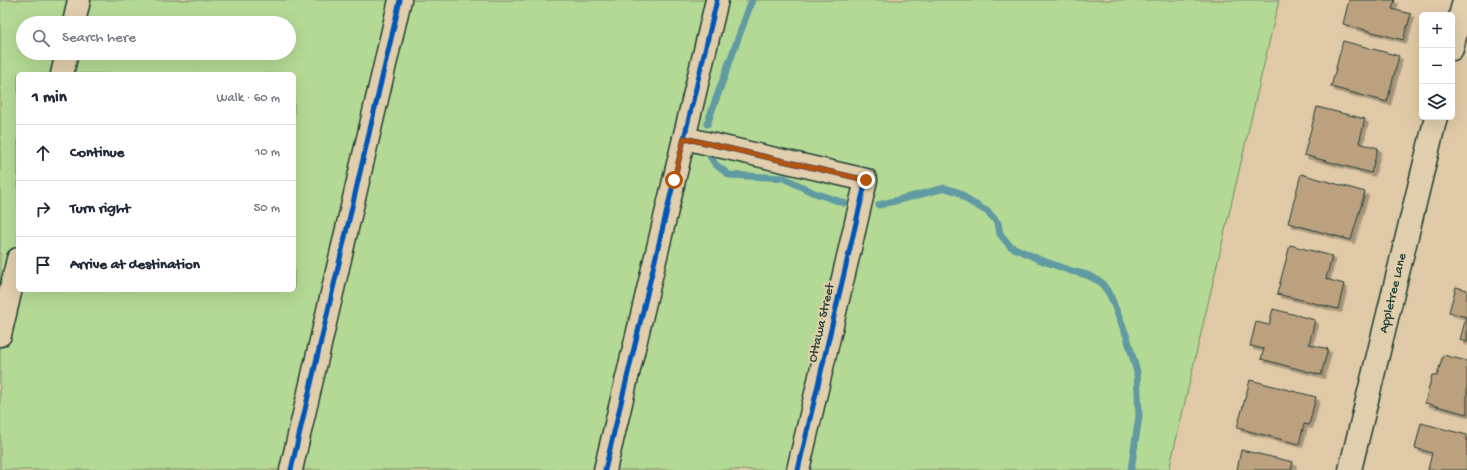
<!DOCTYPE html>
<html lang="en">
<head>
<meta charset="utf-8">
<style>
  :root { --surface:#fff; --page:#f2f2f3; --text:#1f2937; --muted:#747a83; --line:#e0e1e3 }
  body { margin:0; font-family:"Gochi Hand",sans-serif; background:var(--page); color:var(--text) }
  .controls { position:absolute; right:12px; top:12px; display:grid; overflow:hidden; border-radius:6px; box-shadow:0 4px 16px #0002 }
  .controls button { width:36px; height:36px; display:grid; place-items:center; padding:0; border:0; border-bottom:1px solid var(--line); background:var(--surface); color:var(--text); font:20px sans-serif }
  .stop { position:absolute; width:12px; height:12px; margin:-9px; border:3px solid #b45309; border-radius:50%; background:#fff }
  .stop.end { background:#b45309; border-color:#fff; box-shadow:0 1px 4px #0008 }
  .list { margin:0; padding:0; list-style:none }
  h2 { display:flex; justify-content:space-between; align-items:center; height:52px; margin:0; padding:0 16px; font-size:17px }
  h2 small { font-size:13px; font-weight:400; color:var(--muted) }
  .list li { display:grid; grid-template-columns:26px 1fr auto; gap:12px; align-items:center; box-sizing:border-box; height:56px; padding:0 16px; border-top:1px solid var(--line) }
  .list b { display:block; font-size:15px; white-space:nowrap }
  .list em { font-size:13px; font-style:normal; color:var(--muted) }
  .icon { flex:none; width:22px; height:22px; fill:none; stroke:currentColor; stroke-width:2; stroke-linecap:round; stroke-linejoin:round }
  .map { position:relative; flex:none; width:1467px; height:470px; overflow:hidden }
  .search { position:absolute; background:var(--surface); box-shadow:0 4px 16px #0002; left:16px; top:16px; width:280px; height:44px; display:flex; align-items:center; gap:10px; box-sizing:border-box; padding:0 14px; border-radius:22px; color:var(--muted); font-size:15px }
  .panel { position:absolute; background:var(--surface); box-shadow:0 4px 16px #0002; left:16px; top:72px; width:280px; height:220px; border-radius:6px }
  .map>svg:first-child { display:block }
</style>
</head>
<body>
<div class="map">
<svg width="1467" height="470" viewBox="0 0 1467 470">
  <defs>
    <filter id="shadow"><feDropShadow dx="3.5" dy="3.5" stdDeviation="0" flood-color="#0004"/></filter>
  </defs>
  <rect width="100%" height="100%" fill="#e0c9a6"/>
  <filter id="ink" filterUnits="userSpaceOnUse"><feTurbulence type="fractalNoise" baseFrequency=".025" numOctaves="2"/><feDisplacementMap in="SourceGraphic" scale="8" xChannelSelector="R" yChannelSelector="G"/><feConvolveMatrix kernelMatrix="1 2 1 2 8 2 1 2 1" color-interpolation-filters="sRGB"/></filter>
  <g filter="url(#ink)">
    <path fill="#b4d994" stroke="#6a8b64" fill-rule="evenodd" d="M0,0H1279L1169,470H0ZM23,23H289V53H23ZM18,74H294V290H18Z"/>
    <g fill="none" stroke-linecap="round" stroke-linejoin="round">
      <g stroke="#609aa2" stroke-width="7">
        <polyline points="707,124 752,0"/>
        <polyline points="705,148 715,164 729,175 784,178 812,192 844,203"/>
        <polyline points="879,205 945,188 958,192 969,201 988,212 998,223 1000,234 1010,246 1038,259 1068,270 1087,275 1101,282 1110,295 1127,337 1137,372 1139,416 1131,470"/>
      </g>
    </g>
    <g fill="#bca17f" stroke="#1f3d34" filter="url(#shadow)">
      <polygon points="1349,0 1395,0 1392,9 1411,14 1403,40 1343,24"/>
      <polygon points="1343,41 1399,56 1387,102 1331,87"/>
      <polygon points="1317,107 1365,119 1359,143 1378,148 1371,173 1304,155"/>
      <polygon points="1301,174 1365,192 1351,240 1288,223"/>
      <polygon points="1290,245 1332,256 1326,279 1344,284 1338,309 1277,294"/>
      <polygon points="1456,287 1467,290 1467,342 1460,340 1466,317 1449,312"/>
      <polygon points="1273,309 1315,320 1309,344 1328,349 1321,375 1261,359 1264,349 1250,346 1256,322 1269,325"/>
      <polygon points="1443,355 1467,361 1467,414 1425,403 1432,375 1437,376"/>
      <polygon points="1250,380 1316,397 1309,425 1304,424 1299,444 1237,428"/>
      <polygon points="1421,423 1467,435 1467,470 1428,470 1432,453 1415,448"/>
      <polygon points="1241,450 1293,462 1291,470 1237,470"/>
    </g>
    <g fill="none" stroke-linecap="round" stroke-linejoin="round">
      <g stroke="#1f3d34" stroke-width="25">
        <g id="minor">
          <polyline points="74,23 79,0"/>
          <polyline points="1452,49 1464,0"/>
          <polyline points="62,74 67,53"/>
          <polyline points="684,138 866,180 798,470"/>
          <polyline points="0,335 18,259"/>
          <polyline points="291,470 400,0"/>
          <polyline points="605,470 717,0"/>
          <path id="s1" d="M1350,470L1436,117"/>
        </g>
      </g>
      <use href="#minor" stroke="#e0ceac" stroke-width="22"/>
      <g stroke="#e0ceac" stroke-width="8">
        <g id="cycleway">
          <polyline points="684,138 866,180 798,470"/>
          <polyline points="291,470 400,0"/>
          <polyline points="605,470 717,0"/>
        </g>
      </g>
      <use href="#cycleway" stroke="#0057b8" stroke-width="5"/>
    </g>
  </g>
  <g fill="none" stroke-linecap="round" stroke-linejoin="round" filter="url(#ink)">
    <polyline stroke="#b45309" stroke-width="5" points="674,180 684,138 866,180"/>
  </g>
  <g text-anchor="middle" dominant-baseline="central" stroke-width="4" stroke-linejoin="round" paint-order="stroke">
    <g font-size="13" fill="#1f3d34" stroke="#e0ceac">
      <text stroke="none"><textPath href="#s1" startOffset="182">Appletree Lane</textPath></text>
      <text transform="translate(822 323) rotate(-77)">Ottawa Street</text>
    </g>
  </g>
</svg>
<div class="controls">
<button>+</button>
<button>−</button>
<button><svg class="icon" aria-label="layers" viewBox="0 0 24 24"><path d="M12 4l9 5-9 5-9-5zM3 14l9 5 9-5"/></svg></button>
</div>
<div class="stop" style="left:674px;top:180px"></div>
<div class="stop end" style="left:866px;top:180px"></div>
<div class="search"><svg class="icon" aria-label="search" viewBox="0 0 24 24"><circle cx="10" cy="10" r="6"/><path d="M15 15l6 6"/></svg>Search here</div>
<section class="panel">
<h2>1 min<small>Walk · 60 m</small></h2>
<ul class="list">
<li><svg class="icon" aria-label="ahead" viewBox="0 0 24 24"><path d="M12 20V5M6 11l6-6 6 6"/></svg><div><b>Continue</b></div><em>10 m</em></li>
<li><svg class="icon" aria-label="right" viewBox="0 0 24 24"><path d="M7 20v-9h11M14 6l5 5-5 5"/></svg><div><b>Turn right</b></div><em>50 m</em></li>
<li><svg class="icon" aria-label="arrive" viewBox="0 0 24 24"><path d="M6 21V4h12l-3 4 3 4H6"/></svg><div><b>Arrive at destination</b></div></li>
</ul>
</section>
</div>
</body>
</html>
